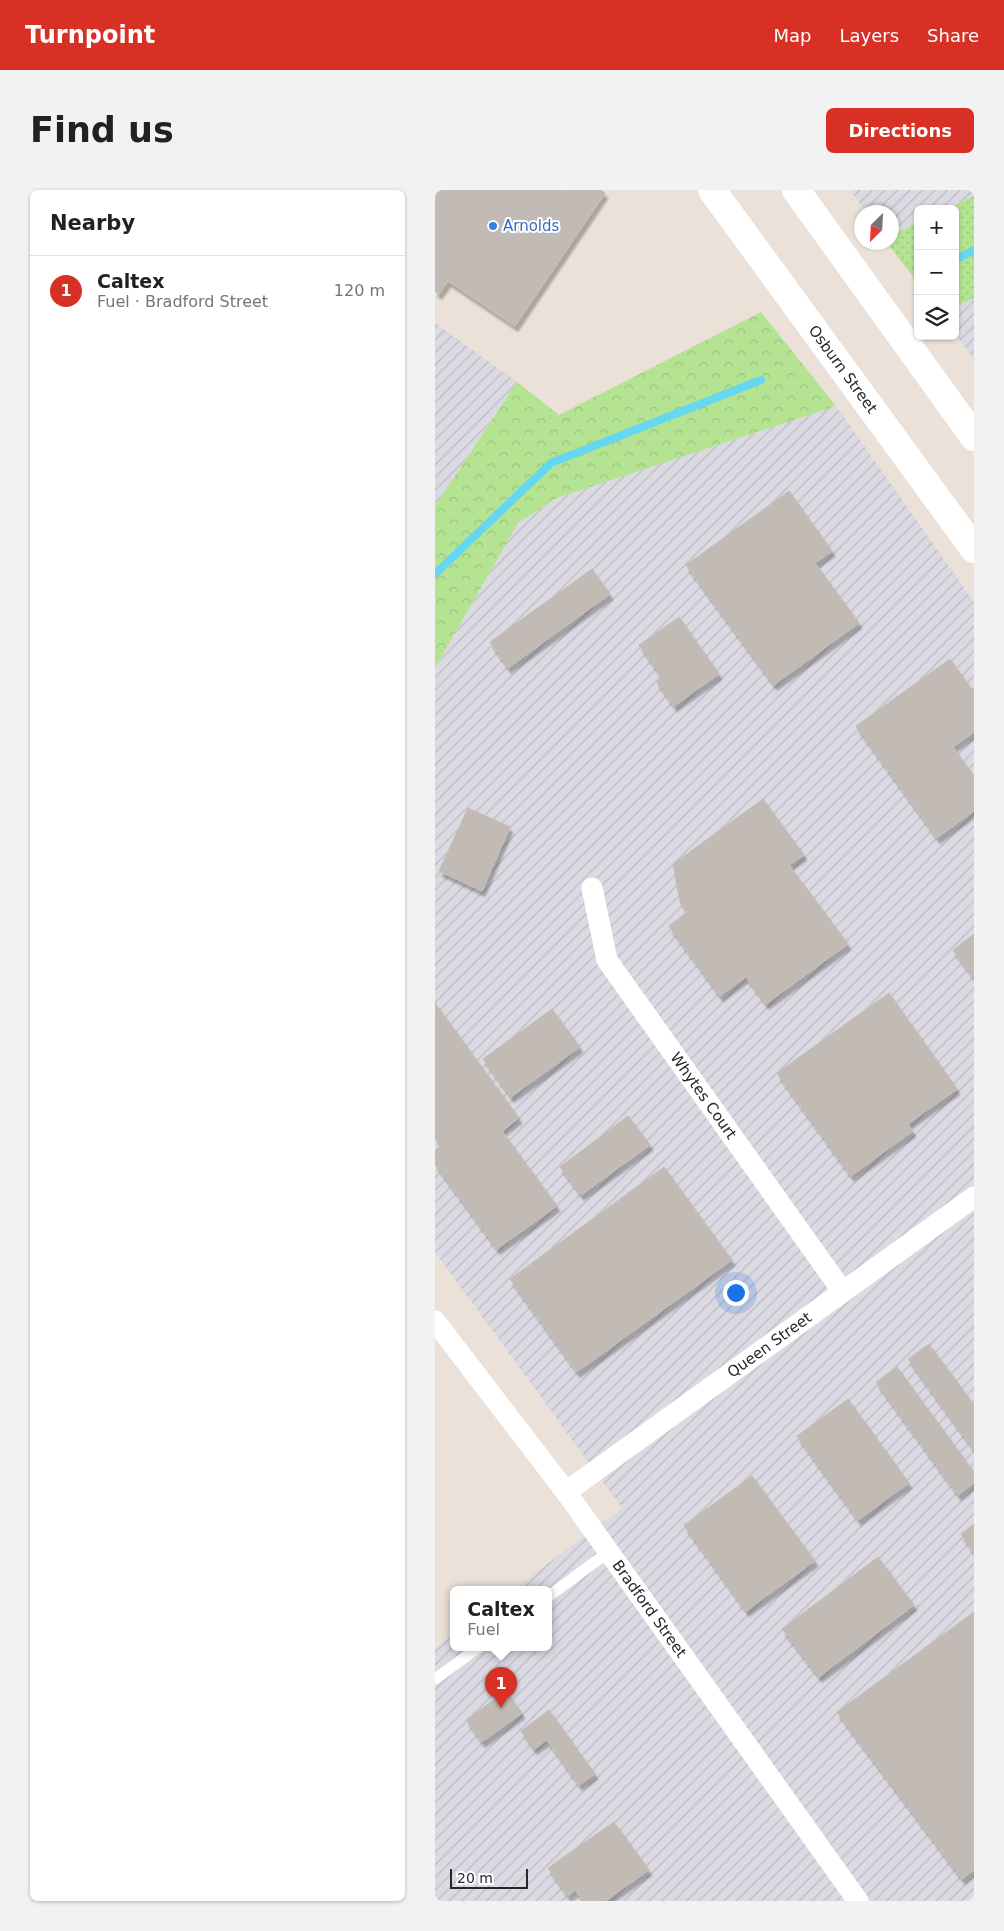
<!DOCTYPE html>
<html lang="en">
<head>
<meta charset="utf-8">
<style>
  :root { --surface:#fff; --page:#f2f2f2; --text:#202124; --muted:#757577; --line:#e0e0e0; --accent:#d93025 }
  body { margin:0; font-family:"DejaVu Sans",sans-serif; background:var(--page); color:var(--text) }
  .controls { position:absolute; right:15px; top:15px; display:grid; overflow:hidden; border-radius:8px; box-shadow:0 1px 4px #0004 }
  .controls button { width:45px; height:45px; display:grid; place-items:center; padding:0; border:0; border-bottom:1px solid var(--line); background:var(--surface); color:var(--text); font:25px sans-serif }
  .compass { position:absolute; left:419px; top:15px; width:45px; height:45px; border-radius:50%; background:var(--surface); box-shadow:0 1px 4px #0004; rotate:204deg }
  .scale { position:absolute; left:15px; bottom:12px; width:78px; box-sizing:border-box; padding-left:5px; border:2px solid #272727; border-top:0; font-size:14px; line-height:18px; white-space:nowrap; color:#272727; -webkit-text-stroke:4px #fff; paint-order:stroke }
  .you { position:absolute; left:300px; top:1102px; width:18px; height:18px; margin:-12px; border:4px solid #fff; border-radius:50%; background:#1a73e8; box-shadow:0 0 0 8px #1a73e833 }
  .badge { display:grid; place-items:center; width:32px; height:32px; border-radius:50%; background:var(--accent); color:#fff; font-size:16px; font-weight:700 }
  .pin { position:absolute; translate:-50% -41px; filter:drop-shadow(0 1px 2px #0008) }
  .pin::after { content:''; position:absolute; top:26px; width:18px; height:15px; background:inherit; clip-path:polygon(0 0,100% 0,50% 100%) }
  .popup { position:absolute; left:15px; top:1396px; width:102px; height:65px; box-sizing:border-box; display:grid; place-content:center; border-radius:8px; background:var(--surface); filter:drop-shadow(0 1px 4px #0005); font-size:16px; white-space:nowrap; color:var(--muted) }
  .popup b { font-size:19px; color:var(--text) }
  .popup::after { content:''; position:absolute; left:50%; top:100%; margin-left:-10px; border:10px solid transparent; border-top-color:var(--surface) }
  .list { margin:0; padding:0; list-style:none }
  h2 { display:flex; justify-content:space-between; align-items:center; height:65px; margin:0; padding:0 20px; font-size:21px }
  h2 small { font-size:16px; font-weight:400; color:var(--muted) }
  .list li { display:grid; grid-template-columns:32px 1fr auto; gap:15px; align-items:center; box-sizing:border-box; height:70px; padding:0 20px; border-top:1px solid var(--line) }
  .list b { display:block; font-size:19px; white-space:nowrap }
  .list p { margin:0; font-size:16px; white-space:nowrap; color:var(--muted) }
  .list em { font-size:16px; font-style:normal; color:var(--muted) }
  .icon { flex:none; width:28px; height:28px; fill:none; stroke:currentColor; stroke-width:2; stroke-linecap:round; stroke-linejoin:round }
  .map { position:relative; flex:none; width:539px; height:1711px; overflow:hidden; border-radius:8px }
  header { display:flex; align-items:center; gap:30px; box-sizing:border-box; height:70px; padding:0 25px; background:var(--accent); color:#fff }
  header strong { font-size:24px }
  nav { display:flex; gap:28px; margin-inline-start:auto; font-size:18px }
  .intro { display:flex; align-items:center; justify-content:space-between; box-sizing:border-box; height:120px; padding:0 30px }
  h1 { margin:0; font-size:35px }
  .button { padding:12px 22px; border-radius:8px; background:var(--accent); color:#fff; font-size:18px; font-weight:700 }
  main { display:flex; gap:30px; padding:0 30px }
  aside { flex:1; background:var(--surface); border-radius:8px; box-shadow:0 1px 4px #0004 }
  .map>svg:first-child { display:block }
</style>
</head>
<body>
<header>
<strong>Turnpoint</strong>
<nav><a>Map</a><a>Layers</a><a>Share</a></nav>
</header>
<div class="intro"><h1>Find us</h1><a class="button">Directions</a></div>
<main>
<aside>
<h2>Nearby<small></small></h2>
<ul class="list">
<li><span class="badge">1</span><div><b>Caltex</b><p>Fuel · Bradford Street</p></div><em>120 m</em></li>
</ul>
</aside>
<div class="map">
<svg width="539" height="1711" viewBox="0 0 539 1711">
  <defs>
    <pattern id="industrial-furrows" width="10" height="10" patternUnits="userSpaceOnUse" patternTransform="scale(1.25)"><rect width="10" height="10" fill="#dbd9e2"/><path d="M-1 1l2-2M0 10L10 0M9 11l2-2" fill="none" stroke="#bcbac2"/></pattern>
    <pattern id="grass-dots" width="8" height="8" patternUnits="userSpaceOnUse" patternTransform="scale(1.25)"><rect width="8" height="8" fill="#b4e492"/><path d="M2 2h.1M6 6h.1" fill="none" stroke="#9bc47e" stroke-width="1.8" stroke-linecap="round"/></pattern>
    <pattern id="forest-crowns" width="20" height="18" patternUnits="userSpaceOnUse" patternTransform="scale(1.25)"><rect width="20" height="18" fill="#b4e492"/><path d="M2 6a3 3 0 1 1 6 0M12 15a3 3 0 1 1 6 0" fill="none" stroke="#9bc47e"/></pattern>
    <filter id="shadow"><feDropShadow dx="3" dy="5.5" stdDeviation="1" flood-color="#0004"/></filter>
  </defs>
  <rect width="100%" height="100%" fill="#ebe1d8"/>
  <g fill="url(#industrial-furrows)">
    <polygon points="415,0 539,0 539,6 511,19 483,19 483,32 457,45 457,22 431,22"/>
    <polygon points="539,108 539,170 520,144 520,117"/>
    <polygon points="0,133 82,192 0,316"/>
    <polygon points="401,216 539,412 539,1711 0,1711 0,1459 18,1445 18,1457 114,1457 114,1399 79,1399 187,1318 0,1062 0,478 83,333 122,308"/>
  </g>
  <g fill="url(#grass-dots)">
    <polygon points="539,6 539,108 520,117 520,19 511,19"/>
    <polygon points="483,33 483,93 452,53 457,52 457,45"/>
  </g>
  <polygon fill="url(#forest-crowns)" points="326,122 401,216 122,308 83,333 0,478 0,316 82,192 124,225"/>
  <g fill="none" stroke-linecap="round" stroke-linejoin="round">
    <g stroke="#66d7f1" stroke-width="8">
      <polyline points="520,70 539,60"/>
      <polyline points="0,384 116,273 326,190"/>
    </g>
  </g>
  <g fill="#c2bbb5" stroke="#c5bdb2" filter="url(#shadow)">
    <polygon points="0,0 126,0 128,2 129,0 166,0 170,3 80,136 13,91 4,104 0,101"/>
    <polygon points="354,301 397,361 380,373 424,433 339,495 251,375"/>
    <polygon points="157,379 175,404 73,478 55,452"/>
    <polygon points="244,427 284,484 239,516 221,491 227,487 204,455"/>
    <polygon points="515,469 539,502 539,542 518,557 539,586 539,621 502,648 421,536"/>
    <polygon points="328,609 369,665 354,675 413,754 331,814 311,787 285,806 234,736 252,722 245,712 238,674"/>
    <polygon points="33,618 75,637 47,701 4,681"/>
    <polygon points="539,744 539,788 518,760"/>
    <polygon points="454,803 522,899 473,934 478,941 416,986 342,883"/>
    <polygon points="0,813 84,928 67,941 122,1016 62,1059 0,974 0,960 6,956 0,948"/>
    <polygon points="117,819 145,857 76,907 48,869"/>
    <polygon points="193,926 215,955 146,1005 125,977"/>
    <polygon points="229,977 297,1070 142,1182 75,1089"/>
    <polygon points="494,1154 539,1215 539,1260 473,1169"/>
    <polygon points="462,1177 539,1282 539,1293 523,1305 441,1192"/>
    <polygon points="413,1209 474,1293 423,1330 362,1246"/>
    <polygon points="317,1286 380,1371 311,1421 249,1335"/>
    <polygon points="539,1334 539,1363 526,1344"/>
    <polygon points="443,1367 479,1415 384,1487 347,1439"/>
    <polygon points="539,1422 539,1680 527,1689 402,1522"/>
    <polygon points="71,1501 87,1523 47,1552 31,1530"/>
    <polygon points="114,1520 160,1584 144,1595 112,1550 99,1559 86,1541"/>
    <polygon points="179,1632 214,1680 170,1711 148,1711 140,1700 133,1706 113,1678"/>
  </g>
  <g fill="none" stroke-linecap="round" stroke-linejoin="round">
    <g stroke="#fff" stroke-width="11">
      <polyline points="114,1406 172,1363"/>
      <polyline points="0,1489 44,1457"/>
    </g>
    <g stroke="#fff" stroke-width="21">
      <path id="s1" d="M157,698L172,770L408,1102"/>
      <path id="s2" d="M0,1131L131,1302L423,1711"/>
      <path id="s3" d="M131,1302L539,1007"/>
    </g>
    <g stroke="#fff" stroke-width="28">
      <path id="s4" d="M277,0L539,359"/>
      <polyline points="361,0 539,247"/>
    </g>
  </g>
  <circle fill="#3f7fe0" stroke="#fff" stroke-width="2" cx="58" cy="36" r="5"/>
  <g text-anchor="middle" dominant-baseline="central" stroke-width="4" stroke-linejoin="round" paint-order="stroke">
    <g font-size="15" fill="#366cbe" stroke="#fff" text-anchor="start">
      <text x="68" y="36">Arnolds</text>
    </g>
    <g font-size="15" fill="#272727" stroke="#fff">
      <text stroke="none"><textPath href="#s4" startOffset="222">Osburn Street</textPath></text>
      <text stroke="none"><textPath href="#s1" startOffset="240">Whytes Court</textPath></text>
      <text stroke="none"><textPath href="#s3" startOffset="251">Queen Street</textPath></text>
      <text stroke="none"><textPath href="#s2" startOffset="359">Bradford Street</textPath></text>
    </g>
  </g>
</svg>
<div class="controls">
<button>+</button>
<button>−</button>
<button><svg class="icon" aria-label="layers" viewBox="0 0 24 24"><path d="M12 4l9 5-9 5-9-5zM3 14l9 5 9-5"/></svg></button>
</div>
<svg class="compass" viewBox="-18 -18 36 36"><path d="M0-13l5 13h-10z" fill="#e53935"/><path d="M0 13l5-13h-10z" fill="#757577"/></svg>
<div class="scale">20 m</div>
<div class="you"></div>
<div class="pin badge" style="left:66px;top:1518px">1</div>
<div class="popup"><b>Caltex</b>Fuel</div>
</div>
</main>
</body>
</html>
